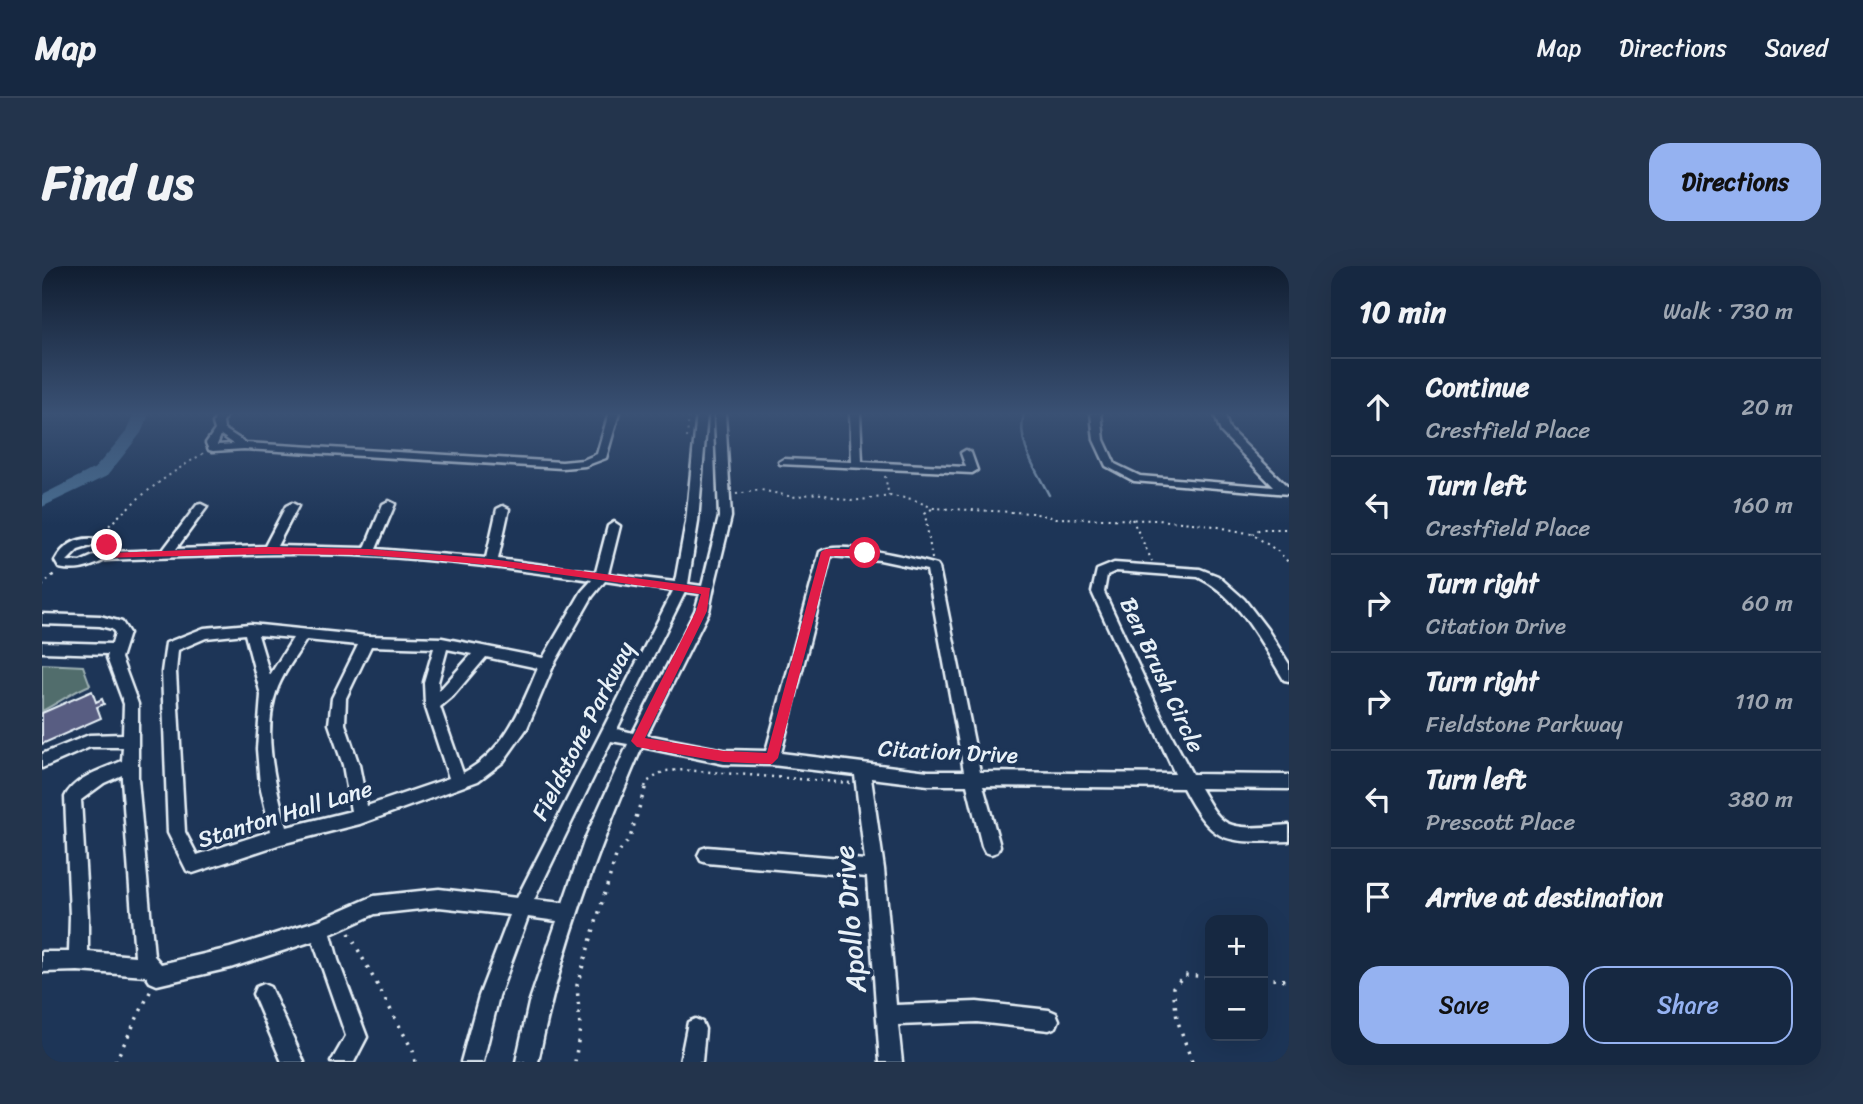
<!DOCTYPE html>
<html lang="en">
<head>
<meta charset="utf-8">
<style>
  :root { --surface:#162841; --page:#23344c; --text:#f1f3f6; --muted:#9ea6b1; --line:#35445a; --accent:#95b2f1 }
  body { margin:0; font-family:Sriracha,sans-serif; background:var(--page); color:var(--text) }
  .controls { position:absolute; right:21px; bottom:21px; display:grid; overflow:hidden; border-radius:14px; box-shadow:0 7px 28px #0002 }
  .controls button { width:63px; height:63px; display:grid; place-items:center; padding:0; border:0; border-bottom:2px solid var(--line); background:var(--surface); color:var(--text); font:35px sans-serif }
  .stop { position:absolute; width:21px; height:21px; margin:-16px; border:5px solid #e11d48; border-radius:50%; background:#fff }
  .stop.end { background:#e11d48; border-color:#fff; box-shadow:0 2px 7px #0008 }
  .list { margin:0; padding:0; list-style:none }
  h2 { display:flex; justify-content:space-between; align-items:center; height:91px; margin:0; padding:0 28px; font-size:30px }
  h2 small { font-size:23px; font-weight:400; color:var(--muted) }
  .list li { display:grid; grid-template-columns:46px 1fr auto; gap:21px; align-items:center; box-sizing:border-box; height:98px; padding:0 28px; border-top:2px solid var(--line) }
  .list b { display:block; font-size:26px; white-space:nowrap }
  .list p { margin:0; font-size:23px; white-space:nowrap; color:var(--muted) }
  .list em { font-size:23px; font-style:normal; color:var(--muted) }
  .actions { display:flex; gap:14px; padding:21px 28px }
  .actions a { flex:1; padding:16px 0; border:2px solid var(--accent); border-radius:21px; text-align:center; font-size:24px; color:var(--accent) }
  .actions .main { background:var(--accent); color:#111 }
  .icon { flex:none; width:38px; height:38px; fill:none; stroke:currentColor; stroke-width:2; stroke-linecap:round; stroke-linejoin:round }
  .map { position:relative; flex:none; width:1247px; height:796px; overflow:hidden; border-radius:21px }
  header { display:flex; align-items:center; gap:42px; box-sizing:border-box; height:98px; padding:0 35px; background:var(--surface); border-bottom:2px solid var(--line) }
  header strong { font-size:33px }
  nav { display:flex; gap:38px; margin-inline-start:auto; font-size:24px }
  .intro { display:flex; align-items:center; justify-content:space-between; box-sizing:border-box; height:168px; padding:0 42px }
  h1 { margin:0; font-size:49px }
  .button { padding:18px 32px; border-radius:21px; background:var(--accent); color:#111; font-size:24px; font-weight:700 }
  main { display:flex; gap:42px; padding:0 42px }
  aside { flex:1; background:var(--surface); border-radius:21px; box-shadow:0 7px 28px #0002 }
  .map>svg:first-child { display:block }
</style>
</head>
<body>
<header>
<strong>Map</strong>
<nav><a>Map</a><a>Directions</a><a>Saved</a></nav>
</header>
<div class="intro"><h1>Find us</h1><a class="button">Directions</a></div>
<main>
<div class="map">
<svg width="1247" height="796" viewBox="0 0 1247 796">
  <rect width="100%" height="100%" fill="#1d3557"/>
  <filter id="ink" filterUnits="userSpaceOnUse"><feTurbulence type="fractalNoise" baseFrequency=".0143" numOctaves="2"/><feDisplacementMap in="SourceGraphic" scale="14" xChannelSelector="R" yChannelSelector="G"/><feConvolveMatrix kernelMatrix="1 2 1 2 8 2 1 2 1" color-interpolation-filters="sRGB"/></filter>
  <g filter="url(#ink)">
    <path fill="#516d6c" stroke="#9cafb2" stroke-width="2" d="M0,398L41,400L48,419C30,426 18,436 0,445Z"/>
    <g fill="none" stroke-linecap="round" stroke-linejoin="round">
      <path stroke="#89a2ba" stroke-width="2.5" d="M982,147C974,177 994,203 1007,229"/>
      <polygon fill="#496e91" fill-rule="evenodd" points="92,147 108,147 99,167 65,210 0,241 0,229 53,202 84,166"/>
    </g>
    <polygon fill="#585d82" stroke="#e8f1f8" stroke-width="2" points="50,425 54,436 60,433 62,438 55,441 59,452 0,478 0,447"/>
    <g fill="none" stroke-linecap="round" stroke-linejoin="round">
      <g stroke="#e8f1f8" stroke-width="5">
        <g id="minor">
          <path d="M176,147H186L181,157L182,163L204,177L520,196L541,194L555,188L567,147H577L564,192L543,200L520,202L202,183L171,185L167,184L164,177L173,164L171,157ZM179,169L192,178L175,179Z"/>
          <path d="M655,147H665L656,256L646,318L660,320L677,251L673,147H683L689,251L671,325L667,345L605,469L682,484L724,485L778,286C794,273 874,293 895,299L897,302L938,506L1133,508L1050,326L1055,304L1072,297L1158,303L1176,310L1202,333L1225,363L1247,398V415L1242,414C1219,377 1197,330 1156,311L1074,305L1065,309L1062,326L1121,453L1150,508L1247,509V523L1158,522C1165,533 1173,551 1185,557C1202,565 1229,560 1247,559V575C1185,576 1172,581 1141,522L941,520L958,580L955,586L949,588L943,586L940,580L925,519H886L829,512L842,603L854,739L935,736L1007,744L1014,747L1017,754L1014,761L1007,764L935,756L856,759L860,796H838L825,611L665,597L659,595L656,589L659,583L665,581L823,594L813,509L730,499L682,498L600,481C556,583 517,687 496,796H474L487,737L515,655L486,651L457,730L441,796H419L437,730L468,649L397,641L333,648L289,668L296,694L325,771L312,796H289L304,770L271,675L188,702L115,719L108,716L104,710L36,705L0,706V686H27L28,650L23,531C32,511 62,503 80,495L81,481H48L0,502V488L47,469L81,468L82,438L65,392L66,388L0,386V376L70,378L73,367L70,363L58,360L0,358V348L58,350L80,356L87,367L79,392L96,438V513L112,690L119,698L188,682L277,654L332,630L397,623L475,632L631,325L563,315L550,331L512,398L485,462L461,496L436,515L318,558L239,578L151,607L145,605L126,567L120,406L124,377L162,362L208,358L325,370L400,372L501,392L540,325L550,314C477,304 403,294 328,290C240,285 151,291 63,294C47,302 35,306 17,302L13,295C25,272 46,269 69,276L71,279L69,286L121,284L155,239L159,238L165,241L134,283L223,280L244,240L250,237L256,240L235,280L323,282L341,238L347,235L353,238L334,283L444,292L455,243L461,240L467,243L456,293L554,306L566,260L572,256L578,260L566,308L633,316L644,256ZM52,279L58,281L56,288L38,296L25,295L36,284ZM789,290L838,294L885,304L922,505H886L739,487ZM643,326L658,328L653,345L591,467L575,463ZM203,368L219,429L215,483L218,519L229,565L155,589L143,566L134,406L136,384L164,372ZM216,369L251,372L228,409ZM264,374L316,379L290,432L287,458L301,499L309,545L245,561C233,519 219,463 236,421C243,404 255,389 264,374ZM329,380L392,382L382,416L383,439L407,512L325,540L317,499L303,458L304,432ZM405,383L430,388L397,425L396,416ZM444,391L496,402C479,442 463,485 421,507L398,441L411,430ZM569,475L586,478L543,573L521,637L492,634ZM80,509V513L93,690L46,686V650L39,534L62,517Z"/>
          <polygon points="808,147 818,147 820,196 924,201 919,187 924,184 929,187 935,204 930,207 738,198 737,196 742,193 810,196"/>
          <polygon points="1049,147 1059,147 1062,174 1073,198 1098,210 1232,221 1179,166 1172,147 1182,147 1187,163 1247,222 1247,228 1092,215 1064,200 1052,174"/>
          <polygon points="221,718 228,721 262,796 240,796 211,728 214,721"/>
          <polygon points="653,753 660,756 663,763 660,796 638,796 646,756"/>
        </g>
      </g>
      <g stroke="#e8f1f8" stroke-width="2" stroke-dasharray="2 4.5" stroke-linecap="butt">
        <polyline points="645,172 647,147"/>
        <polyline points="843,210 847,230"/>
        <polyline points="694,228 719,224 751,231 775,227 809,235 849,230 870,233 891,242 990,247 1014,252 1116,254 1162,258 1210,268 1237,286 1247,297"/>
        <polyline points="1090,253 1110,295"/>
        <polyline points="1210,268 1218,263 1247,263"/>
        <path d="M58,269C91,234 120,212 162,187"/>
        <polyline points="890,293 883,248 891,242"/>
        <polyline points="10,310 14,306"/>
      </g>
      <g stroke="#e8f1f8" stroke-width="2.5" stroke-dasharray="2 5" stroke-linecap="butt">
        <polyline points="0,320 12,308"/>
        <polyline points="603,521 605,516 622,505 643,504 808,517"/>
      </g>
      <g stroke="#e8f1f8" stroke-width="3.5" stroke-dasharray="2.5 7" stroke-linecap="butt">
        <polyline points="307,667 371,785 373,796"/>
        <polyline points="1221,713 1247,714"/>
        <polyline points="73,796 110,722"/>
        <polyline points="533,796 538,762 535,719 574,590 588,572 604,519"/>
        <polyline points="1150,796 1135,753 1131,721 1143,709 1168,711"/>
      </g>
      <use href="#minor" fill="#1d3557" fill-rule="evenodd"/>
    </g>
  </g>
  <linearGradient id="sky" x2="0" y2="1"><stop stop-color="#101d30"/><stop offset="0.57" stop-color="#3a5174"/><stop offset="1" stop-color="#3a5174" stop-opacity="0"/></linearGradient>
  <rect width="1247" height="259" fill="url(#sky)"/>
  <polygon fill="#e11d48" points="65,276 70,279 67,287 227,281 327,283 449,293 668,322 665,345 603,472 682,485 725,487 779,286 784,283 823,283 828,287 823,290 788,290 736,492 730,498 682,496 595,481 589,475 654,345 659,328 449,299 327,289 227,288 57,292 60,279"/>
  <g text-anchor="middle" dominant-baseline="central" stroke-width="7" stroke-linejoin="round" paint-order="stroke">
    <g font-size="23" fill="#e8f1f8" stroke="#1d3557">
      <text transform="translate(1120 409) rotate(65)">Ben Brush Circle</text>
      <text transform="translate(541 465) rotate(-63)">Fieldstone Parkway</text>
      <text transform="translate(906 486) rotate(3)">Citation Drive</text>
      <text transform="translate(243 548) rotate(-17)">Stanton Hall Lane</text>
    </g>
    <g font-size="28" fill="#e8f1f8" stroke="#1d3557">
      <text transform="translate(808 653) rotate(-95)">Apollo Drive</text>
    </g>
  </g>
</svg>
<div class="controls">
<button>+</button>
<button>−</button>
</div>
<div class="stop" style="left:823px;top:287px"></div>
<div class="stop end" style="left:65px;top:279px"></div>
</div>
<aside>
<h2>10 min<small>Walk · 730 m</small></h2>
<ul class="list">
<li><svg class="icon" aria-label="ahead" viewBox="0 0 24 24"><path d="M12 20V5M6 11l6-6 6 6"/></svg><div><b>Continue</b><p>Crestfield Place</p></div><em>20 m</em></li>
<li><svg class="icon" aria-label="left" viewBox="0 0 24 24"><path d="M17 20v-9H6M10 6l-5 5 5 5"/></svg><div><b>Turn left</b><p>Crestfield Place</p></div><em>160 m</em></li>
<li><svg class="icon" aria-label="right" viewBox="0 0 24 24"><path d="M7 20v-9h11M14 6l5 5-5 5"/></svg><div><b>Turn right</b><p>Citation Drive</p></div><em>60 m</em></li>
<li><svg class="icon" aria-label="right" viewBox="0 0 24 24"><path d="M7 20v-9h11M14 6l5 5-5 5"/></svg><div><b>Turn right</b><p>Fieldstone Parkway</p></div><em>110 m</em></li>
<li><svg class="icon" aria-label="left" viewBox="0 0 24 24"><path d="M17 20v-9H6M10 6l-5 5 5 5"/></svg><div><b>Turn left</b><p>Prescott Place</p></div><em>380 m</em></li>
<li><svg class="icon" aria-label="arrive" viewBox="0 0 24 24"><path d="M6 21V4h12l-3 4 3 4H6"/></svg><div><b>Arrive at destination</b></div></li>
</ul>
<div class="actions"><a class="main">Save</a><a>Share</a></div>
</aside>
</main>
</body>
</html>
